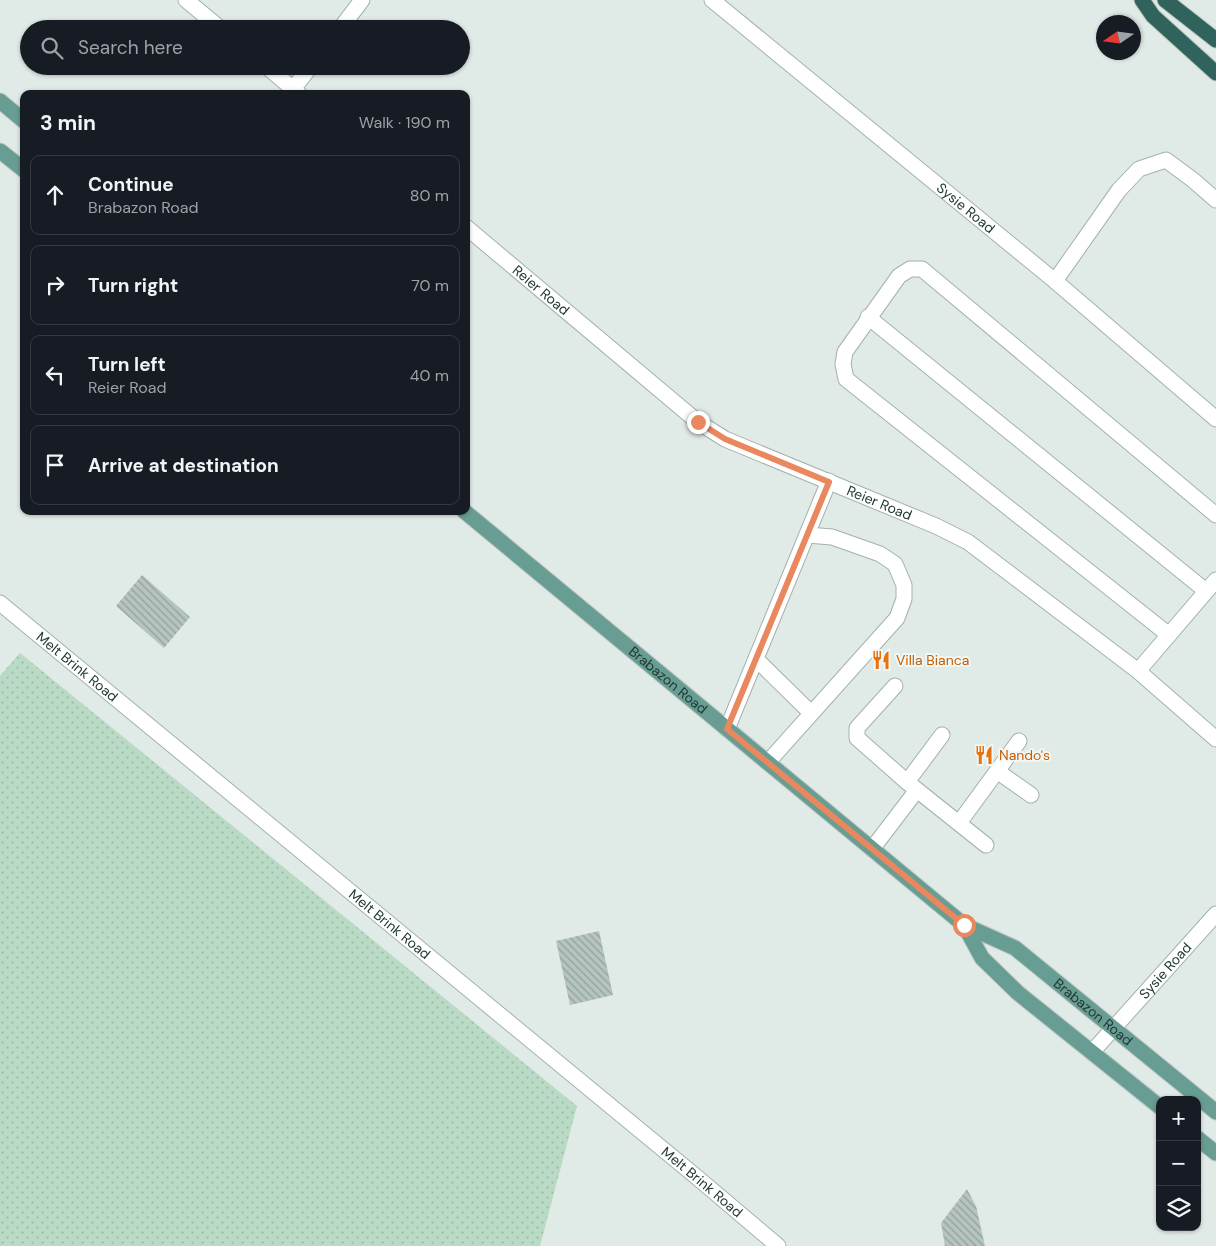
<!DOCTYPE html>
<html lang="en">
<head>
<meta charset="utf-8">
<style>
  :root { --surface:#171b24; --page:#242831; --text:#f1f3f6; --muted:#9ea1a6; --line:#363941 }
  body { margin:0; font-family:"DM Sans",sans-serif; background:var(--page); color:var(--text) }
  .controls { position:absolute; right:15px; bottom:15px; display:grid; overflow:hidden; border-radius:10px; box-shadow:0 1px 4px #0004 }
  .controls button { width:45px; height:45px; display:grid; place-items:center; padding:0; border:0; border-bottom:1px solid var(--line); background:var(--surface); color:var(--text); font:25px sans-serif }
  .compass { position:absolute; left:1096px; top:15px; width:45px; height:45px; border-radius:50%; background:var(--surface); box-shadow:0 1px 4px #0004; rotate:257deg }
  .stop { position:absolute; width:15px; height:15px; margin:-11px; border:4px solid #e9885e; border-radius:50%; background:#fff }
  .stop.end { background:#e9885e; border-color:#fff; box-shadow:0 1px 5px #0008 }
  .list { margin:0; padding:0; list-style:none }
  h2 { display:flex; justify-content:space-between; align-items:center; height:65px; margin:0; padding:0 20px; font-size:21px }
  h2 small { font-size:16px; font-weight:400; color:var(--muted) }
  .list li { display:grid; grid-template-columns:32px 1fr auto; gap:15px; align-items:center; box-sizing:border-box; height:80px; margin:0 10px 10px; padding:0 10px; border:1px solid var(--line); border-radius:10px }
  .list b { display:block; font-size:19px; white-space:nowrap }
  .list p { margin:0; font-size:16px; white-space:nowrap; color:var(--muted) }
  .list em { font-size:16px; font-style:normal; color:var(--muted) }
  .icon { flex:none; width:28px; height:28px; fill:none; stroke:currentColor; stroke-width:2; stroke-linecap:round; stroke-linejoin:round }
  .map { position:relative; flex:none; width:1216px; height:1246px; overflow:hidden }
  .search { position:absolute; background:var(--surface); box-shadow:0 1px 4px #0004; left:20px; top:20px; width:450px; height:55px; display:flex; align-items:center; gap:12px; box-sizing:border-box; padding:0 18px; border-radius:28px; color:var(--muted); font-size:19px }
  .panel { position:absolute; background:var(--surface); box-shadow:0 1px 4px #0004; left:20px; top:90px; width:450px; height:425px; border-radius:10px }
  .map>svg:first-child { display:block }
</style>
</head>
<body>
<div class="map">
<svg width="1216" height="1246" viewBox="0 0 1216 1246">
  <defs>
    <pattern id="park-dots" width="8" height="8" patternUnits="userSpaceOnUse" patternTransform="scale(1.25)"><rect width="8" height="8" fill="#b9dac4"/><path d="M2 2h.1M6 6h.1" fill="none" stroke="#9fbca9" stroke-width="1.8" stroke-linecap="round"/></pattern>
    <pattern id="building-back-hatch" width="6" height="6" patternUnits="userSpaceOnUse" patternTransform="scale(1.25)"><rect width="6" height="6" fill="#b5c4bf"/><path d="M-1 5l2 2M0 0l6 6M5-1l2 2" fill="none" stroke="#93a09c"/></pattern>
  </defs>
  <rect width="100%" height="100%" fill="#e0eae6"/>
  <polygon fill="url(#park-dots)" points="20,653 577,1106 540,1246 0,1246 0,676"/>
  <g fill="url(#building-back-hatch)">
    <polygon points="142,575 190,617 164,648 116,606"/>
    <polygon points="599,931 613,995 570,1005 556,941"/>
    <polygon points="967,1189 976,1206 985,1246 945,1246 941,1223"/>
  </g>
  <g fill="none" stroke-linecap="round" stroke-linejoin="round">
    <g stroke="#a3b1ad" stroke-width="17">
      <g id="minor">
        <polyline points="186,0 221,29"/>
        <path id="s1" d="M712,0L1055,281L1216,419"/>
        <polyline points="340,29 362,0"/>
        <polyline points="266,66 299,94"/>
        <polyline points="289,94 311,66"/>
        <path id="s2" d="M466,227L698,422L725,439L936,526L968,542L1138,671L1216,739"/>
        <polyline points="1055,281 1119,190 1139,169 1166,160 1193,180 1216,200"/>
        <polyline points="868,317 1206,591"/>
        <path id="s3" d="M0,603L693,1174L778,1246"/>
        <polyline points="1169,635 846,379 843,364 845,352 899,276 910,269 922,269 1216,515"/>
        <polyline points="756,659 811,713"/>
        <polyline points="1138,671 1216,580"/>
        <polyline points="895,686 857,728 857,738 907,782 986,845"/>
        <polyline points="727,729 829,481"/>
        <polyline points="768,762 897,618 904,599 904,585 895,564 880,554 832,537 807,535"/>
        <polyline points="997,771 1031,795"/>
        <polyline points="907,782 942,735"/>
        <polyline points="959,823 1019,741"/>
        <polyline points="872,849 917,790"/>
        <path id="s4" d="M1093,1051L1216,914"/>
      </g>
    </g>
    <g stroke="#bdc4c2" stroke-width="17">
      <g id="major">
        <polyline points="0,101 24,121"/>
        <polyline points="0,151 24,170"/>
        <path id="s5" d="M464,511L964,925L1015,948L1216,1112"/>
        <polyline points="964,925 982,958 1018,993 1160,1107"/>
        <polyline points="1197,1138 1216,1153"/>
      </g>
    </g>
    <g stroke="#bdc4c2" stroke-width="17">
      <g id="highway">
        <polyline points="1142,0 1153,16 1216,73"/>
        <polyline points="1165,0 1216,40"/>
      </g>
    </g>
    <use href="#minor" stroke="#fff" stroke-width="15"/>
    <use href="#major" stroke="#679d92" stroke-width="15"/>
    <use href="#highway" stroke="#2f635b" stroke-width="15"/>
  </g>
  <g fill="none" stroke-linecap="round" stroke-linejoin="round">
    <polyline stroke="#e9885e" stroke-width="6" points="698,422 725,439 829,482 727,729 964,925"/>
  </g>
  <defs>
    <g id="restaurant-bare" transform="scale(1.5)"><path d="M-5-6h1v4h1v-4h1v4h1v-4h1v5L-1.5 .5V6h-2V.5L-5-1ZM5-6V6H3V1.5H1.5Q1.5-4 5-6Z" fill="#e8710a" stroke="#f0f7f4" stroke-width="2.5" paint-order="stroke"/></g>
  </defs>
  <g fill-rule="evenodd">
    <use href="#restaurant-bare" x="881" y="660"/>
    <use href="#restaurant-bare" x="984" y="755"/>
  </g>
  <g text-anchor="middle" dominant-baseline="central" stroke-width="4" stroke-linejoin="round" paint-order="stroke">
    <g font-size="14" fill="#223934" stroke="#f0f7f4">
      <text stroke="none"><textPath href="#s1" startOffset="328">Sysie Road</textPath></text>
      <text stroke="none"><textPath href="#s2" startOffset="98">Reier Road</textPath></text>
      <text stroke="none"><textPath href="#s2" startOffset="502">Reier Road</textPath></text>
      <text stroke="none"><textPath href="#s3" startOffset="100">Melt Brink Road</textPath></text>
      <text stroke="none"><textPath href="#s5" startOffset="265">Brabazon Road</textPath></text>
      <text stroke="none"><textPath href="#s3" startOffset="505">Melt Brink Road</textPath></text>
      <text stroke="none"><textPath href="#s4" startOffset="108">Sysie Road</textPath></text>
      <text stroke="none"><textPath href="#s5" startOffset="806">Brabazon Road</textPath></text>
      <text stroke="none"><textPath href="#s3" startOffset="910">Melt Brink Road</textPath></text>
    </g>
    <g font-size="14" fill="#c56008" stroke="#f0f7f4" text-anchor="start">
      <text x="896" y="660">Villa Bianca</text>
      <text x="999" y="755">Nando's</text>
    </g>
  </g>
</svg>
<div class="controls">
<button>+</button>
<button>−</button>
<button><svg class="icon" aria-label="layers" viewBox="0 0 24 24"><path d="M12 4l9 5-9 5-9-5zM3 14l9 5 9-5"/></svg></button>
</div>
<svg class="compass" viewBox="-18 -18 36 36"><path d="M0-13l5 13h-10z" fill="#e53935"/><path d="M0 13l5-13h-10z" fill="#9ea1a6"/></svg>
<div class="stop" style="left:964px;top:925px"></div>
<div class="stop end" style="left:698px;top:422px"></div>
<div class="search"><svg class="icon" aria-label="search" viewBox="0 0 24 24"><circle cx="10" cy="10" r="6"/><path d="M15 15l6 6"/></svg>Search here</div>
<section class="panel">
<h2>3 min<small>Walk · 190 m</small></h2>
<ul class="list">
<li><svg class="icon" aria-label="ahead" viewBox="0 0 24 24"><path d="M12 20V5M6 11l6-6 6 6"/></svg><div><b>Continue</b><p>Brabazon Road</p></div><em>80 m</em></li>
<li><svg class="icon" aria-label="right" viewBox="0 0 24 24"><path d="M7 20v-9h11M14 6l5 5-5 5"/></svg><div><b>Turn right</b></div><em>70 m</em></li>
<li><svg class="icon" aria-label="left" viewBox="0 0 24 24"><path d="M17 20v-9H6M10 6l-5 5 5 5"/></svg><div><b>Turn left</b><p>Reier Road</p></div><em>40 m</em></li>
<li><svg class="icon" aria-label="arrive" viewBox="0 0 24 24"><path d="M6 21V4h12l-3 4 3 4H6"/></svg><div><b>Arrive at destination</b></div></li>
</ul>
</section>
</div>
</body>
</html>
